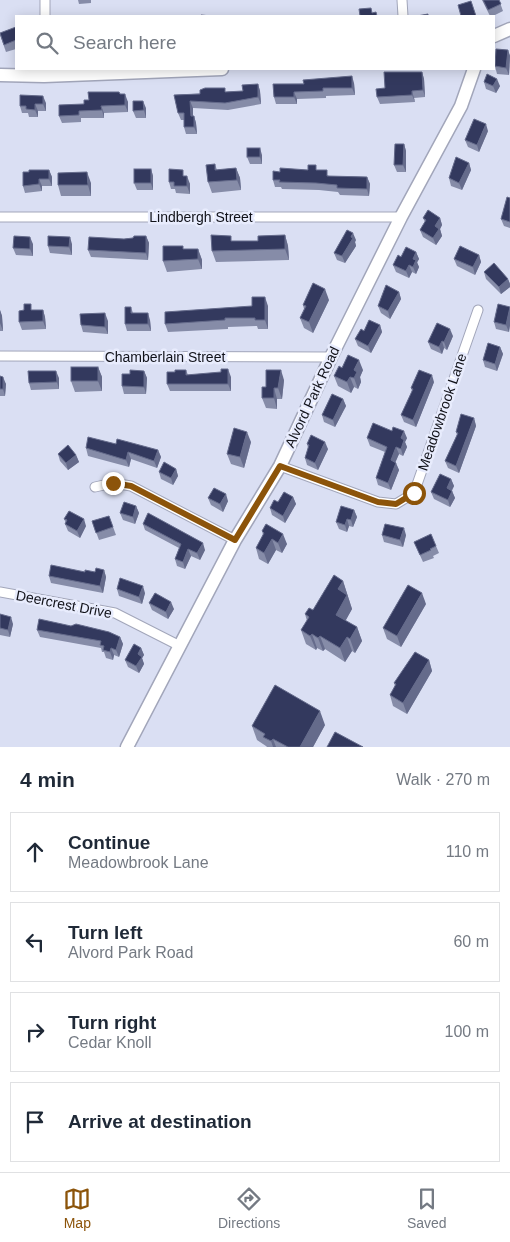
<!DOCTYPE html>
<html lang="en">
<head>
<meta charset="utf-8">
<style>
  :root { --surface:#fff; --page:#f2f2f3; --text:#1f2937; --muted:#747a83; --line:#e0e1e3; --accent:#8c540a }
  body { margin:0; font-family:Arial,sans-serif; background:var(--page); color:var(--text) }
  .stop { position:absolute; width:15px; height:15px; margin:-11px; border:4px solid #8c540a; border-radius:50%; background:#fff }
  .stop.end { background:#8c540a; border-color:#fff; box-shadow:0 1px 5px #0008 }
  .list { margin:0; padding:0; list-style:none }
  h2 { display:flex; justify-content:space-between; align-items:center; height:65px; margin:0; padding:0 20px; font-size:21px }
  h2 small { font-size:16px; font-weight:400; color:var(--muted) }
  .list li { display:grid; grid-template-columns:32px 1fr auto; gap:15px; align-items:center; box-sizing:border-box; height:80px; margin:0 10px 10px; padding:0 10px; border:1px solid var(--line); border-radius:0px }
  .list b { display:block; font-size:19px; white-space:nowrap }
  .list p { margin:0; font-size:16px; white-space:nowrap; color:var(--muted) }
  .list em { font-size:16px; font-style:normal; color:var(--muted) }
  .icon { flex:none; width:28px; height:28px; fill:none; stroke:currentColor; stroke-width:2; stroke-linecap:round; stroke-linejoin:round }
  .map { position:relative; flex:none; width:510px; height:747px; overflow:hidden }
  .search { position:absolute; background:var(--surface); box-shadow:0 2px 12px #0003; left:15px; right:15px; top:15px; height:55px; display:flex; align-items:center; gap:12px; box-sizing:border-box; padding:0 18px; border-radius:0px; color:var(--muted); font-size:19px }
  .sheet { height:425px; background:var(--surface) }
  nav { display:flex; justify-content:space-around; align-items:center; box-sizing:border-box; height:70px; border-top:1px solid var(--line); background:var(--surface); font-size:14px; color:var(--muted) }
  nav a { display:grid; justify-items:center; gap:2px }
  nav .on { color:var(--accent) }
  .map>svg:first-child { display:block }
</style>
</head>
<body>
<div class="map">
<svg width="510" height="747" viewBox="0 0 510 747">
  <rect width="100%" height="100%" fill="#dadff3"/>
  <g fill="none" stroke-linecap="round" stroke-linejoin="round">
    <g stroke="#a2a6ba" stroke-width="11">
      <g id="street">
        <polyline points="402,0 403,16"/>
        <polyline points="45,16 45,0"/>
        <polyline points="0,217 401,217"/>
        <polyline points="0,356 331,357"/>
        <polyline points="280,466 378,502 396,504 414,493 478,310"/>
        <polyline points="95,487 113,483 131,486 235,540"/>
        <polyline points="0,592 115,613 180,646"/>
      </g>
    </g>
    <g stroke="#a2a6ba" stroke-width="15">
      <g id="secondary">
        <polyline points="494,36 510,29"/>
        <polyline points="0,75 44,76 222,69"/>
        <polyline points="127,747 235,540 280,466 331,357 401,217 461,106 474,69"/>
      </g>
    </g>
    <use href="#street" stroke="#fff" stroke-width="9"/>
    <use href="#secondary" stroke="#fff" stroke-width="12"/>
  </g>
  <g fill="#868ca8">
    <polygon points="78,0 91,0 91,3 79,4"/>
    <polygon points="482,0 499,0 503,11 493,16 490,16"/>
    <polygon points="16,27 16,49 6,52 0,35"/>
    <polygon points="508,50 510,56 509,75 497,74 495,66"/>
    <polygon points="422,72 424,79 425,97 414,98 415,102 380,104 377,97 385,88"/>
    <polygon points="484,82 500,86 496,93 486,89"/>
    <polygon points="354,83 355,95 326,96 326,98 297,99 297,104 276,104 274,97 273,84"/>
    <polygon points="258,84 260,91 261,104 228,110 193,108 193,116 194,116 196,123 197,134 186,134 184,127 184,120 181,120 178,113 174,95 243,91"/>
    <polygon points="119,92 120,94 128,102 128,112 104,113 104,118 81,118 81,122 62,123 59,116 84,104 89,100"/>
    <polygon points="46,103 46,111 38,111 38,117 29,117 28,113 22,113 20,106"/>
    <polygon points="146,108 146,118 136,118 133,111"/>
    <polygon points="488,131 479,152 468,147 465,140"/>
    <polygon points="404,144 406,151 406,172 397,172 394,165"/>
    <polygon points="262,155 262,164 250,164 247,157"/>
    <polygon points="469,163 471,170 462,190 451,186 449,178"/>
    <polygon points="215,164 217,170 236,168 240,178 241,190 212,193 208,182"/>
    <polygon points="151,169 153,176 153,190 137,190 134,183"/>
    <polygon points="49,170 52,177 52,186 42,186 42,191 25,193 23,186 29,172"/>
    <polygon points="318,170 329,176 367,177 370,184 369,196 340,195 338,192 319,190 282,189 281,187 275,187 273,180 280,172"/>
    <polygon points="185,176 190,184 190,194 176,193 175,189 171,189 169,182"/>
    <polygon points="91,183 91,196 61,196 58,185"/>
    <polygon points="510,198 510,228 504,226 501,219"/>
    <polygon points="423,218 440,218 442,225 440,229 442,236 436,245 423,237 420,230 425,222"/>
    <polygon points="285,235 288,246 289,260 216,262 212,251 233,241 258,241"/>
    <polygon points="146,236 149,243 148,260 91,257 88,250 124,239"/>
    <polygon points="356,240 355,242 356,246 345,263 337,260 334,253"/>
    <polygon points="33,244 33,256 16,255 13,248"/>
    <polygon points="72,244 72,255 50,253 48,246"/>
    <polygon points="198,249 202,260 202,269 167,272 163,261"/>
    <polygon points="416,252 419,259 417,263 419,267 416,274 412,272 409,278 396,272 393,265 401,257"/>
    <polygon points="479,255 481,262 475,275 457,266 454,259"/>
    <polygon points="484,272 508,279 510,284 510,287 501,294 486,279"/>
    <polygon points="399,292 401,299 390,319 381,313 378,306"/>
    <polygon points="329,300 313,333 304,328 300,318 304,309 303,305"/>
    <polygon points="268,306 268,329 258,329 257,326 228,327 228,329 168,332 165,324"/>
    <polygon points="131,307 133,313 150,320 151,331 127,331 125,324"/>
    <polygon points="510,307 509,332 496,329 494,322"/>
    <polygon points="0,310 2,316 3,331 0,331"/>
    <polygon points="33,310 43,310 45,317 46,329 22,330 19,322"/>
    <polygon points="108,321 108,334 83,332 81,325"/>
    <polygon points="380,325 382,332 371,353 358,346 355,339 364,331"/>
    <polygon points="453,336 447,350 444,348 442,354 431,349 428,342"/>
    <polygon points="500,347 503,354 497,371 485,367 483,360"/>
    <polygon points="98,367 102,377 102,391 75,392 71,381"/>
    <polygon points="342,368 363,370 360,377 361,382 358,389 354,387 351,393 338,386 334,376"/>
    <polygon points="186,370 188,375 231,377 231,391 170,391 167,384 175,372"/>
    <polygon points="144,371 147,378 146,394 124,394 122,386 130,374"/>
    <polygon points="0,376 6,384 5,396 0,396"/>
    <polygon points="59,378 59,389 31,390 29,383"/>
    <polygon points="284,380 282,399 277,399 277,409 266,408 262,398 266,387"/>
    <polygon points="434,382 416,427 404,422 401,415 412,391 411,388"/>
    <polygon points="343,399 346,406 335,427 324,422 322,415"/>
    <polygon points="474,418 476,426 459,473 448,468 445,461 457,435 456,432"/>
    <polygon points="367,438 407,438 405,442 407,447 403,456 399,454 395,462 399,470 391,490 378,485 376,478 385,452 370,446"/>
    <polygon points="251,442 244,468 231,464 227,454"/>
    <polygon points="116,444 158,450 161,457 157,468 131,459 129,467 88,456 86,448"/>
    <polygon points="307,444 328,449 318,470 307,465 305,458 308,448"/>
    <polygon points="58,454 76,455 79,462 68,470 60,461"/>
    <polygon points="176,469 178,476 173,485 161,479 159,472"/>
    <polygon points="451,479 454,486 452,491 455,498 450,507 434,499 431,492"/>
    <polygon points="293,497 296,504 285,523 272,515 270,508 278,502"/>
    <polygon points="208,498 228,501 223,512 211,505"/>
    <polygon points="136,506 139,513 135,524 123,520 120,513"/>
    <polygon points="354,510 357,517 353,527 349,526 347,532 339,529 336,522"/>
    <polygon points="109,516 116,535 99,540 92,521"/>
    <polygon points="64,519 86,526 80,538 68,531 65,524 66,523"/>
    <polygon points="143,524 205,550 200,560 191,556 185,569 177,566 175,559 179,548 145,530"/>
    <polygon points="262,531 287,544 282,553 276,550 268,564 259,559 256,548 263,535"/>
    <polygon points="382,535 406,535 403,547 384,542"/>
    <polygon points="414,542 436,546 439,553 433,556 434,558 423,562"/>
    <polygon points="104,570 106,577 103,593 51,583 49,576 95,572"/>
    <polygon points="343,581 352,609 345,621 357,627 362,641 355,653 352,651 345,662 325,649 323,651 317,648 316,650 306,644 301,630 307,621 305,614 313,610"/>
    <polygon points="117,589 145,593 142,604 119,596"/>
    <polygon points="149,603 174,609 168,619 152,610"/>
    <polygon points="426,604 401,647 387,639 383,628"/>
    <polygon points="0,614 13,624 10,637 0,635"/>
    <polygon points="37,630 120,637 123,644 119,657 114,655 113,660 106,658 104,652 102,652 101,648 40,637"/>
    <polygon points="141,648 144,655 142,658 144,664 139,673 128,667 125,660"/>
    <polygon points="429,660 432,671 407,714 393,706 390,695 395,686 394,683"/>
    <polygon points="325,725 313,747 267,747 266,746 257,740 252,726"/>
  </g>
  <g fill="#656b8b">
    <polygon points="508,50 510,56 509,75 506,68"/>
    <polygon points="422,72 424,79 425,97 423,90"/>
    <polygon points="352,76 354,83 355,95 352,88"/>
    <polygon points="497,79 500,86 496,93 493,86"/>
    <polygon points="258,84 260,91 261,104 258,97"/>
    <polygon points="412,91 414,98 415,102 412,95"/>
    <polygon points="294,92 297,99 297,104 294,97"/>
    <polygon points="125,94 128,102 128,112 125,105"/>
    <polygon points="43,96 46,103 46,111 43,104"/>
    <polygon points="143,101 146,108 146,118 144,110"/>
    <polygon points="190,101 193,108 193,123 191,116"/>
    <polygon points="35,104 38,111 38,117 35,110"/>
    <polygon points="101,106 104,113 104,118"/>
    <polygon points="194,116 196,123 197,134 194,127"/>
    <polygon points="486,124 488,131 479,152 477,145"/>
    <polygon points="404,144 406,151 406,172 403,165"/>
    <polygon points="260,148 262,155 262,164 260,157"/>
    <polygon points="469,163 471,170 462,190 459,183"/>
    <polygon points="236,168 240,178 241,190 237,180"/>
    <polygon points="151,169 153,176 153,190 151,183"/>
    <polygon points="49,170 52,177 52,186 49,179"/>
    <polygon points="87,172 91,183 91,196 88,185"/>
    <polygon points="187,176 190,184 190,194 187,186"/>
    <polygon points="367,177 370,184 369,196 367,189"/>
    <polygon points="39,179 42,186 42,191 39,184"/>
    <polygon points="440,218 442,225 440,229 442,236 436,245 433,238 435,226"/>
    <polygon points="353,233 356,240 355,242 356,246 345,263 342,256"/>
    <polygon points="285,235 288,246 289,260 285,249"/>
    <polygon points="146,236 149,243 148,260 146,253"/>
    <polygon points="30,237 33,244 33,256 30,249"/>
    <polygon points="70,237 72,244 72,255 69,247"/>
    <polygon points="198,249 202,260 202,269 198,259"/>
    <polygon points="416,252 419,259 417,262 419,267 416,274 413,267 413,259"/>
    <polygon points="479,255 481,262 475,275 473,267"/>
    <polygon points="409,265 412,272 409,278 406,271"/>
    <polygon points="508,279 510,284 510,287 501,294 499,287"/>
    <polygon points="325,289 329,300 313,333 309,322"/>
    <polygon points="399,292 401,299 390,319 388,311"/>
    <polygon points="265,297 268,306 268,329 265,320"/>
    <polygon points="510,308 510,326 509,332 506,325"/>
    <polygon points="0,310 2,316 3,331 0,323"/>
    <polygon points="43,310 45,317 46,329 43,321"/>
    <polygon points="105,313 108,321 108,334 105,327"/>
    <polygon points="148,313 150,320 151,331 148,324"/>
    <polygon points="380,325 382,332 371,353 368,346"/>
    <polygon points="450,329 453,336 447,350 444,342"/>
    <polygon points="442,341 444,348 442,354 439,347"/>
    <polygon points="500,347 503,354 497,371 495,364"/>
    <polygon points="359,360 363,370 360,377 361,382 358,389 354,378 354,370"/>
    <polygon points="98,367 102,377 102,391 98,381"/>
    <polygon points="228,369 231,377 231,391 228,384"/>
    <polygon points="281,370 284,380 282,399 278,388"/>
    <polygon points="56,371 59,378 59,389 57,382"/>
    <polygon points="144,371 147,378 146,394 144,387"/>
    <polygon points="432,375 434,382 416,427 413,420"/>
    <polygon points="3,377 6,384 5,396 3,389"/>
    <polygon points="350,377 354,387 351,393 347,382"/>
    <polygon points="274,388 277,399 277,409 274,398"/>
    <polygon points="343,399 346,406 335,427 333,420"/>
    <polygon points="474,418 476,426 459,473 456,466"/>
    <polygon points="404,431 407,438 405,442 407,447 403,456 401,449 401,438"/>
    <polygon points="247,432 251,442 244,468 240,457"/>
    <polygon points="325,442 328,449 318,470 315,463"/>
    <polygon points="396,447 399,454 393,468 391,460"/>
    <polygon points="158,450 161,457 157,468 154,461"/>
    <polygon points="128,452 131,459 129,467 126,460"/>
    <polygon points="76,455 79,462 68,470 66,463"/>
    <polygon points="396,463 399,470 391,490 388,483"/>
    <polygon points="176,469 178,476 173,485 171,478"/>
    <polygon points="451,479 454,486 449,495 447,488"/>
    <polygon points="452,491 455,498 450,507 448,500"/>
    <polygon points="226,494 228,501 223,512 220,504"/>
    <polygon points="293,497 296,504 285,523 283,516"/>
    <polygon points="136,506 139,513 135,524 133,517"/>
    <polygon points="354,510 357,517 353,527 351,520"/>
    <polygon points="84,519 86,526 80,538 77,531"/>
    <polygon points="347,519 349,526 347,532 345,525"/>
    <polygon points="404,528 406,535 403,547 400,540"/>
    <polygon points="283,534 287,544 282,553 278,543"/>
    <polygon points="272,539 276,550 268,564 264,553"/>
    <polygon points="203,543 205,550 200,560 197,553"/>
    <polygon points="188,549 191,556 185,569 183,562"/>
    <polygon points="104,570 106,577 103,593 100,586"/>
    <polygon points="343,581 352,609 341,629 336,615 338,589"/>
    <polygon points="143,586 145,593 142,604 139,597"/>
    <polygon points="422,593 426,604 401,647 397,636"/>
    <polygon points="171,602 174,609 168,619 166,612"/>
    <polygon points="11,617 13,624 10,637 8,630"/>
    <polygon points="357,627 362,641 355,653 350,639"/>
    <polygon points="312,634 317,648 316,650 310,636"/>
    <polygon points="320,636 325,649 323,651 318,638"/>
    <polygon points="120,637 123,644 119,657 116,650"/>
    <polygon points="347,637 352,651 345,662 340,648"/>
    <polygon points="111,648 114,655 113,660 110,652"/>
    <polygon points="141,648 144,655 142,658 144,664 139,673 136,666 138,654"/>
    <polygon points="429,660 432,671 407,714 403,703"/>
    <polygon points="320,711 325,725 313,747 300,747"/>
    <polygon points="273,739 276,747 273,747 271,741"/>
  </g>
  <g fill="#33395e" stroke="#656b8b">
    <polygon points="483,0 499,0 501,4 488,10"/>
    <polygon points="471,1 476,16 461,16 458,5"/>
    <polygon points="371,8 372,13 376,12 377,16 360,16 359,9"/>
    <polygon points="428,14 428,16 417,16"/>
    <polygon points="201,15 211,16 201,16"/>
    <polygon points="16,27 16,40 4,45 0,33"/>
    <polygon points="496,49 508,50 506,68 495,66"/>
    <polygon points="384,72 422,72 423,90 412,91 412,95 377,97 376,89 385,88"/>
    <polygon points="487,74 497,79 493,86 484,82"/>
    <polygon points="352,76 352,88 323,88 323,91 294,92 294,97 274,97 273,84 304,84 303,80"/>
    <polygon points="258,84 258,97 225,103 190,101 191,116 194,116 194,127 184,127 184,113 178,113 174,95 200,94 200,90 205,88 225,88 225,92 243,91 242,85"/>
    <polygon points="88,92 119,92 120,94 125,94 125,105 101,106 102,110 79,111 79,115 59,116 59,105 84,104 84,100 89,100"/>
    <polygon points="20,95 43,96 43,104 35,104 35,110 26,109 26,106 20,106"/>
    <polygon points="133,101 143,101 144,110 133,111"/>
    <polygon points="474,119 486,124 477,145 465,140"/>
    <polygon points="395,144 404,144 403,165 394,165"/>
    <rect x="247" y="148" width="13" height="9"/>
    <polygon points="456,157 469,163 459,183 449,178"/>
    <polygon points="215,164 215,170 236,168 237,180 208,182 206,165"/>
    <polygon points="308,165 316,165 316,170 327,170 327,176 367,177 367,189 337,188 337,185 316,183 279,182 280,180 273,180 273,171 280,172 280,168 308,170"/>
    <rect x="134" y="169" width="17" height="14"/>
    <polygon points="169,169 183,170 183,176 187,176 187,186 174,186 174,182 169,182"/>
    <polygon points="29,170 49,170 49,179 39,179 39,184 23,186 23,172 29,172"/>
    <polygon points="87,172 88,185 58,185 58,173"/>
    <polygon points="507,197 510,198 510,222 501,219"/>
    <polygon points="428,210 440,218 435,226 439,229 433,238 420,230 426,220 423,218"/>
    <polygon points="347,230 353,233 351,237 353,238 342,256 334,253"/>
    <polygon points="211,235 231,236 231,241 258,241 258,236 285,235 285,249 212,251"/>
    <polygon points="14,236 30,237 30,249 13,248"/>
    <polygon points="48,236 70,237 69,247 48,246"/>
    <polygon points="134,236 146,236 146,253 88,250 89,237 124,239 133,238"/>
    <polygon points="163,246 183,246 183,249 198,249 198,259 163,261"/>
    <polygon points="460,246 479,255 473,267 454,259"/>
    <polygon points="406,247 416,252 413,259 416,260 413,267 409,265 406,271 393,265 398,255 401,257"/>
    <polygon points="494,263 508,279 499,287 484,272"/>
    <polygon points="313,283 325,289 309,322 300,318 306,306 303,305"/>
    <polygon points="386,285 399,292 388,311 378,306"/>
    <polygon points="252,297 265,297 265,320 255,320 255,318 225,318 225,320 165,324 165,312 252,306"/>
    <polygon points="24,304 31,304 31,310 43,310 43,321 19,322 19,311 24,310"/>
    <polygon points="498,304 510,307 506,325 494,322"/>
    <polygon points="125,307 131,307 131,313 148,313 148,324 125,324"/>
    <polygon points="105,313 105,327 81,325 80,314"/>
    <polygon points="369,320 380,325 368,346 355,339 361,329 364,331"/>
    <polygon points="437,323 450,329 444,342 442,341 439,347 428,342"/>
    <polygon points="488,343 500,347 495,364 483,360"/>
    <polygon points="348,355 359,360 354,370 357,372 354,378 350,377 347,382 334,376 339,366 342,368"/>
    <rect x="71" y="367" width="27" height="14"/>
    <polygon points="221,369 228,369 228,384 167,384 167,372 175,372 175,370 186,370 186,375 221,372"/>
    <polygon points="130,370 144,371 144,387 122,386 122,374 130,374"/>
    <polygon points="266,370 281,370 278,388 274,388 274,398 262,398 262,387 266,387"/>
    <polygon points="419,370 432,375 413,420 401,415 413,389 411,388"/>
    <polygon points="28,371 56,371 57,382 29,383"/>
    <polygon points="0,376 3,377 3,389 0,389"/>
    <polygon points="332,394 343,399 333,420 322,415"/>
    <polygon points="461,414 474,418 456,466 445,461 458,433 456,432"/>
    <polygon points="373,423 392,431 393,427 404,431 401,438 404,440 401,449 396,447 391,460 396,463 388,483 376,478 387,447 367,438"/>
    <polygon points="234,428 247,432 240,457 227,454"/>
    <polygon points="311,435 325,442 315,463 305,458 309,445 307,444"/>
    <polygon points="88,437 116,444 117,439 158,450 154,461 128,452 126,460 86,448"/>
    <polygon points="68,445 76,455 66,463 58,454"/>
    <polygon points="164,462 176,469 171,478 159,472"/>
    <polygon points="440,474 451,479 447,488 452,491 448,500 431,492"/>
    <polygon points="214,488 226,494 220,504 208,498"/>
    <polygon points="284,492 293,497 283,516 270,508 274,500 278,502"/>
    <polygon points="124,502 136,506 133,517 120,513"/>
    <polygon points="341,506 354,510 351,520 347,519 345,525 336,522"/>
    <polygon points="69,511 84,519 77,531 65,524 67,520 64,519"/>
    <polygon points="148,513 203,543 197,553 188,549 183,562 175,559 181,544 143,524"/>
    <polygon points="109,516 113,527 96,533 92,521"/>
    <polygon points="266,524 283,534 278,543 272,539 264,553 256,548 264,533 262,531"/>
    <polygon points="385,524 404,528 400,540 382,535"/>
    <polygon points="431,534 436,546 430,549 431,550 420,555 414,542"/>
    <polygon points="51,565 85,572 85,570 95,572 96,568 104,570 100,586 49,576"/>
    <polygon points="334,575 343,581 338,589 347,595 336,615 357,627 350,639 347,637 340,648 320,636 318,638 312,634 310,636 301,630 309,617 305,614 309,608 313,610"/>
    <polygon points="120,578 143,586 139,597 117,589"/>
    <polygon points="408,585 422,593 397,636 383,628"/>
    <polygon points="155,593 171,602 166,612 149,603"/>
    <polygon points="0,614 11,617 8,630 0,628"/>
    <polygon points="39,619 71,626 76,624 109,632 120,637 116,650 111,648 110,652 103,650 104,646 100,645 101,641 37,630"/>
    <polygon points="134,644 141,648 138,654 142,657 136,666 125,660"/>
    <polygon points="415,652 429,660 403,703 390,695 396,684 394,683"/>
    <polygon points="275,685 320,711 300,747 288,747 273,739 271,741 263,737 265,734 252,726"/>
    <polygon points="335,732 363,747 327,747"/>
  </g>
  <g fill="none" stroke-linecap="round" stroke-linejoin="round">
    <polyline stroke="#8c540a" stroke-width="6" points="113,483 131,486 235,540 280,466 378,502 396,504 414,493"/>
  </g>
  <g text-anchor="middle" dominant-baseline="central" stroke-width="5" stroke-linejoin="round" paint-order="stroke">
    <g font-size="14" fill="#111219" stroke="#e8ecfd">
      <text x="201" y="217">Lindbergh Street</text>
      <text x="165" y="357">Chamberlain Street</text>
      <text transform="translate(312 397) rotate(-65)">Alvord Park Road</text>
      <text transform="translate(442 412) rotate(-71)">Meadowbrook Lane</text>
      <text transform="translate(64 604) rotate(11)">Deercrest Drive</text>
    </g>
  </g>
</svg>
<div class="stop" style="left:414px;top:493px"></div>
<div class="stop end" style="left:113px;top:483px"></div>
<div class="search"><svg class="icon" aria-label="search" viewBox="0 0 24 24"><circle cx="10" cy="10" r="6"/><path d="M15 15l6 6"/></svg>Search here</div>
</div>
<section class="sheet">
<h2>4 min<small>Walk · 270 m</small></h2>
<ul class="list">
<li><svg class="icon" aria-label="ahead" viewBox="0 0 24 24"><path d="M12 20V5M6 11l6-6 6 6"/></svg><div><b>Continue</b><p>Meadowbrook Lane</p></div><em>110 m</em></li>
<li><svg class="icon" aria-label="left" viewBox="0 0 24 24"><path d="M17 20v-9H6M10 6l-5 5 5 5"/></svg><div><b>Turn left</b><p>Alvord Park Road</p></div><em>60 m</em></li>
<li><svg class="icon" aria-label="right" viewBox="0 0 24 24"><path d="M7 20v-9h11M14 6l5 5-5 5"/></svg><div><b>Turn right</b><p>Cedar Knoll</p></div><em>100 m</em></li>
<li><svg class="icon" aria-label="arrive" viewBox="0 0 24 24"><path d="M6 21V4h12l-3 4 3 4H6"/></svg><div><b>Arrive at destination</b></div></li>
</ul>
</section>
<nav>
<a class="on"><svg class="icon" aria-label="map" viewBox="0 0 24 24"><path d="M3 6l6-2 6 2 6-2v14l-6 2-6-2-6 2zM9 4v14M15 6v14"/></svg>Map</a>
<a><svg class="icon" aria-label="directions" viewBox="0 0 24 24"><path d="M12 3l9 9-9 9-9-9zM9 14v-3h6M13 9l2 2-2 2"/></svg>Directions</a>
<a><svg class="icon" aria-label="saved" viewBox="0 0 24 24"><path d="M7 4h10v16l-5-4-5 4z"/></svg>Saved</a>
</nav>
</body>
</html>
